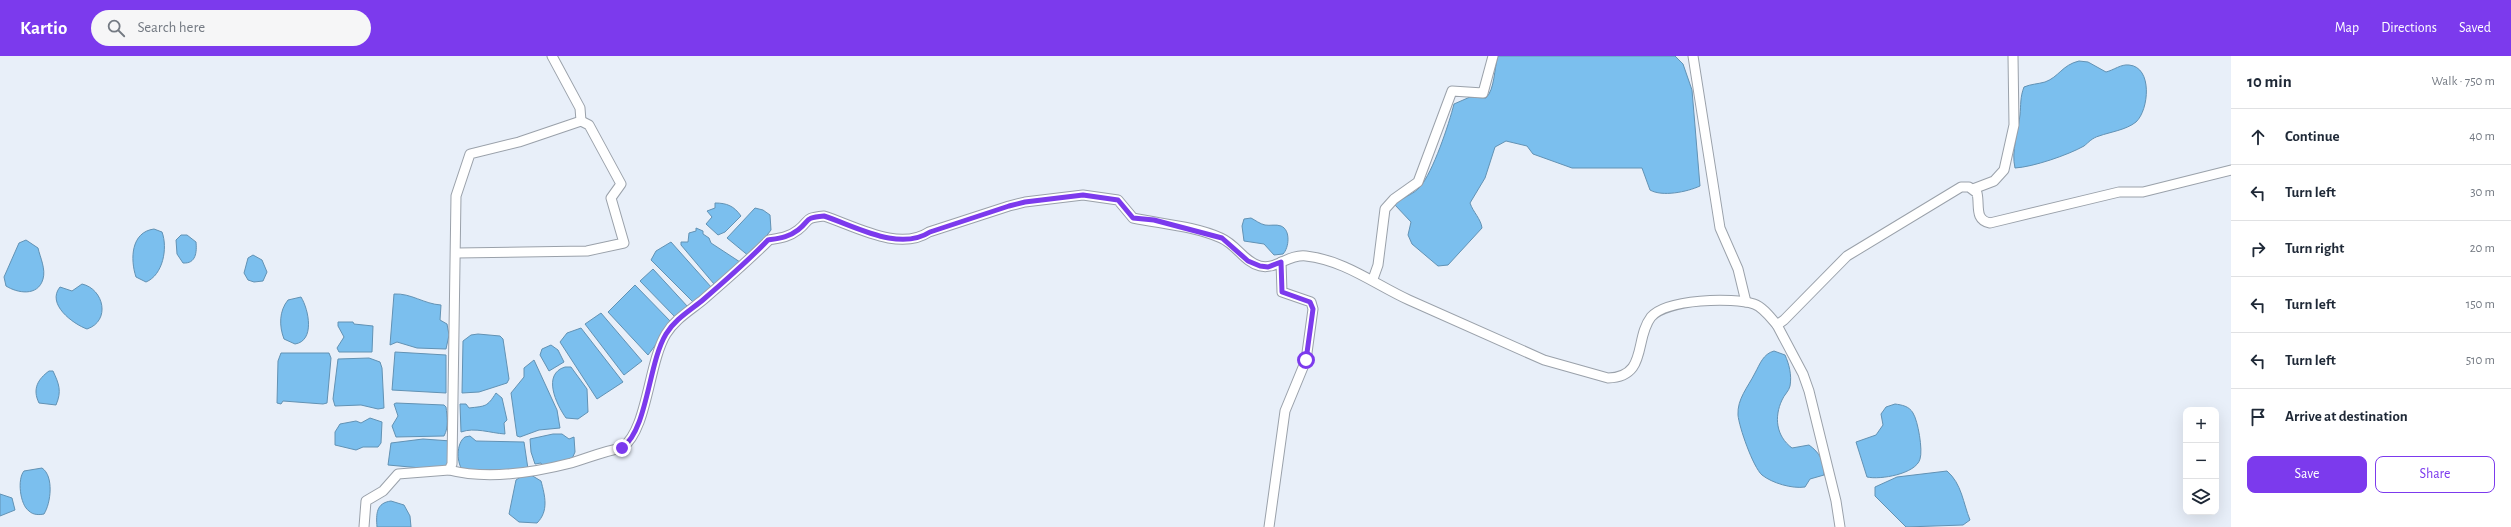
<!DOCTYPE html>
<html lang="en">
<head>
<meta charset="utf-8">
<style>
  :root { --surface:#fff; --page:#f6f6f7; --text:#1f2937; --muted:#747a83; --line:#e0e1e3; --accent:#7c3aed }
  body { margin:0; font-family:"Alegreya Sans",sans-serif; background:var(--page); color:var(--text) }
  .controls { position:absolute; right:12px; bottom:12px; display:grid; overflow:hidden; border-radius:8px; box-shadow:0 4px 16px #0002 }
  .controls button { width:36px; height:36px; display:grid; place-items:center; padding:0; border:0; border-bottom:1px solid var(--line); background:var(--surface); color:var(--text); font:20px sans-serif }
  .stop { position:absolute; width:12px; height:12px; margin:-9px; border:3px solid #7c3aed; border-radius:50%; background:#fff }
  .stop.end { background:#7c3aed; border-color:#fff; box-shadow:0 1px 4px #0008 }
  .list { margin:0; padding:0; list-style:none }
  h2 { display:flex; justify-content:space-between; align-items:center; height:52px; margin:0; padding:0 16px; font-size:17px }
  h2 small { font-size:13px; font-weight:400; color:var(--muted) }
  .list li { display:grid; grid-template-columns:26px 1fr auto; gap:12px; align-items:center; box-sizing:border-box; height:56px; padding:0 16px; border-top:1px solid var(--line) }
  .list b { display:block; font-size:15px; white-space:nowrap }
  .list em { font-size:13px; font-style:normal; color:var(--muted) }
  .actions { display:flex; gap:8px; padding:12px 16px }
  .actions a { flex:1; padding:9px 0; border:1px solid var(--accent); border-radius:8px; text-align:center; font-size:14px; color:var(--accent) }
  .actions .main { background:var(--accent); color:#fff }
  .icon { flex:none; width:22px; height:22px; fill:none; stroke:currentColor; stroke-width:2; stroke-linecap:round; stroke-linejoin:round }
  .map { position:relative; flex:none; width:2231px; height:471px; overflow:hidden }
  header { display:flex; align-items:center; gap:24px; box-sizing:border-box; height:56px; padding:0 20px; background:var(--accent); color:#fff }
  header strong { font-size:19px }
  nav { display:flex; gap:22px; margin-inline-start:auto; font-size:14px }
  .search { width:280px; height:36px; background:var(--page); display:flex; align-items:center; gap:10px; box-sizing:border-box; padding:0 14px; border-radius:22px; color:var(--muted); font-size:15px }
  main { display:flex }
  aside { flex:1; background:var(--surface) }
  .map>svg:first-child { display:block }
</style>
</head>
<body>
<header>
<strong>Kartio</strong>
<div class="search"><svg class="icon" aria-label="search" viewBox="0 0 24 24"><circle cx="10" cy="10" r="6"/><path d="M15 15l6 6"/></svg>Search here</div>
<nav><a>Map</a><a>Directions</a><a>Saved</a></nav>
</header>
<main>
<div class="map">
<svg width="2231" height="471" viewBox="0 0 2231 471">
  <rect width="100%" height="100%" fill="#e8eff9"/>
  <g fill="#7bbfee" stroke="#6292b4">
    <path d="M1498,0H1675L1683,8L1692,34L1700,130C1687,136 1662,141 1650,134L1642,112H1572L1533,98L1527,90L1506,85L1495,91L1485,122L1470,147C1473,156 1481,163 1482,172L1448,209L1438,210L1412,188L1408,179L1411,166L1395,149C1402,141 1413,139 1420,131C1433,116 1449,68 1454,48L1470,41L1486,42C1495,33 1494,12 1498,0Z"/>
    <path d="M2079,5L2088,6L2106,16C2114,14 2121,8 2129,9C2153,11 2149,54 2136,66C2126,74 2110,76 2099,80C2092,82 2089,86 2084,90C2068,99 2033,111 2015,112C2011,95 2018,77 2020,59C2021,49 2020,41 2024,31C2031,28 2038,28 2045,26C2059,21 2062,9 2079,5Z"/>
    <path d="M715,147C727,147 734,150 741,160L725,176L718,179L706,168L712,161L707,155L715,152Z"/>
    <polygon points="755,152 763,154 770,159 771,174 750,201 727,182"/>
    <path d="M1251,162C1255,164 1260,168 1265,169C1270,170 1276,168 1281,170C1291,174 1289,192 1283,198L1274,199L1264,188L1244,185L1242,170L1244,163Z"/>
    <polygon points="696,172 703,175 703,178 709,182 711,187 740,206 714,228 681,189 681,186 688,186 689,177 696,175"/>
    <path d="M154,173L162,176C168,192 163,219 146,226L136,221C130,203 131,176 154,173Z"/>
    <path d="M181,179H187L196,186C197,196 196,208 183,207L177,198L176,184Z"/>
    <path d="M26,184L38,192C40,201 46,213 43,223C38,241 17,237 6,230L4,221L19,187Z"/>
    <polygon points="671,186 712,232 693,246 651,204 656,195"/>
    <polygon points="253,199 262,204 267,216 263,225 254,226 248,224 244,217 248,202"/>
    <polygon points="653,213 688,251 676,262 640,225"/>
    <path d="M82,228C104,233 111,265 87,273C73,268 46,248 60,231L72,235Z"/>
    <polygon points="635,229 672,267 648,299 608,256"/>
    <path d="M394,238C411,237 424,248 441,249L440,264L447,268L449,279L446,293L417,292L397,286L390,289Z"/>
    <path d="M301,241C309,254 315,285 295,288L284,283C279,270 279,255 288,244Z"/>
    <polygon points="601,257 642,305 624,319 585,268"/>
    <polygon points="338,266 353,266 354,268 373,270 372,296 339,296 337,292 344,281 338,270"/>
    <polygon points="581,272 623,326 597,343 560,286 567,277"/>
    <polygon points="478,278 500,280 503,283 509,323 507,327 479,336 462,337 463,285 471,279"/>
    <polygon points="551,289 558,294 564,306 549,315 540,299 542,293"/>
    <path d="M1774,295L1785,299C1789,308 1792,319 1790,330C1789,335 1784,339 1782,344C1774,361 1776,380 1792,392L1809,389C1820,397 1824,405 1824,419L1810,423L1805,431C1792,433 1772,427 1762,419C1753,411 1739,371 1738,359C1737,343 1748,331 1755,317C1760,308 1763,298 1774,295Z"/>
    <polygon points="395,296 446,299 446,337 392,334"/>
    <polygon points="281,297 329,297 331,302 327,347 323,348 283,345 281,348 277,347 278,305"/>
    <polygon points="369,302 380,306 382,312 384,352 378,353 361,349 335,350 333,343 338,303"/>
    <polygon points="534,304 557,354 560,372 539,374 520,381 517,380 511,337 524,321 524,312"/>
    <path d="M565,311H571L587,333L588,356L578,363L566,362C556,348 542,318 565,311Z"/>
    <path d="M49,315H53C59,328 62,335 56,349L39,347C32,333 38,323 49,315Z"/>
    <path d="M496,337L502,342L507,364L504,367L505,378C490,377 475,371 461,376L460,348H466L469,352C486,350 487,351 496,337Z"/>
    <path d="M396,347L444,349L446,351C447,360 449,371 444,380L396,381L392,370L398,360L394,348Z"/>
    <path d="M1895,348C1902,349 1909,350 1913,357C1918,365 1923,394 1920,403C1916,418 1880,424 1867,421L1856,386L1876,379L1883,369L1881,358L1886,351Z"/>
    <polygon points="370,362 382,366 381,387 378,391 363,391 356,394 335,389 335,376 340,368 356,365 361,367"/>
    <polygon points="553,378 562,378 569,383 574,381 575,396 571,405 542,410 541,407 535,408 531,396 530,383"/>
    <path d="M470,380L476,385L524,386L528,413C506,415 486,412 464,416C456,408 456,387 465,381Z"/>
    <polygon points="423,383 451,385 448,410 432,413 388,409 391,387"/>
    <path d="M42,412C54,420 51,447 44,458C39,459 33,459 29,455C20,449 17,423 24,415Z"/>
    <path d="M1947,415C1962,428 1963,447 1970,464L1963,469L1906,471L1875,440V431L1897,421Z"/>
    <path d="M531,419L541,425C545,440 549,455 537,467L519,466L509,458L516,424L522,420Z"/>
    <polygon points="0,438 12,442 15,454 0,460"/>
    <path d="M391,445L404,449L410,460L411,471H377C376,458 376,447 391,445Z"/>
  </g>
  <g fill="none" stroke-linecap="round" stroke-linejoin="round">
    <g stroke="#9aa1aa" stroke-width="11">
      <g id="street">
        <polyline points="1693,0 1720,172 1738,213 1746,246"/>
        <polyline points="1973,133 1994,125 2004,114 2014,69 2013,0"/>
        <polyline points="457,197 587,195 624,187 611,142 621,128 589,69 581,65"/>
        <polyline points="1373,223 1378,209 1385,153 1394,143 1418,126 1452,35 1483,37 1493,0"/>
        <polyline points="1777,269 1803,318 1809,335 1836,445 1840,471"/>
        <path d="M449,414C488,424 532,417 571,407C588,402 604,395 622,392C648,373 648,308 666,278C675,263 691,254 704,243C726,224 748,205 769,184C780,182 789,181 798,174C811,164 803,162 824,160C855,170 899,196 929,176L1009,150L1025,146L1083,139L1118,144L1133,162C1162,168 1194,170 1221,182C1237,189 1244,206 1260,210C1276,214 1288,198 1306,200C1344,204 1376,229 1409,244L1544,304L1608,322C1648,321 1634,283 1651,261C1666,243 1733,241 1754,248C1763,251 1771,262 1777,269L1784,264L1847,200L1961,131H1969L1977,137C1980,149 1974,164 1990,167L2119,136H2143L2231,114"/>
        <polyline points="364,471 366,445 383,435 398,418 449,414 452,408 456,140 470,98 519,86 581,65 580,52 552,0"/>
        <polyline points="1269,471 1285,355 1306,304 1313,253 1311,246 1282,236 1281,206"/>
      </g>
    </g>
    <use href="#street" stroke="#fff" stroke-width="9"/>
  </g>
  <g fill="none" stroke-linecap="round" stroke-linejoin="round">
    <path stroke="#7c3aed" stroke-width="5" d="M622,392C648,373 648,308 666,278C675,263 691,254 704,243C726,224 748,205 768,184C780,182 789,181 798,174C811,164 803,162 824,160C855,170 899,196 930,176L1009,150L1025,146L1083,139L1118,144L1133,162L1154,164L1222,182L1248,205L1260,210L1268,211L1281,206L1282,236L1310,246L1313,253L1306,304"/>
  </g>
</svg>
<div class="controls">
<button>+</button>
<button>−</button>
<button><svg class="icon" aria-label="layers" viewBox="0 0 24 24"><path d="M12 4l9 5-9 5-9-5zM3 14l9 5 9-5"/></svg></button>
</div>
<div class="stop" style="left:1306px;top:304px"></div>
<div class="stop end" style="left:622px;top:392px"></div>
</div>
<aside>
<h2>10 min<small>Walk · 750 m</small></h2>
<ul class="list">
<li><svg class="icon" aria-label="ahead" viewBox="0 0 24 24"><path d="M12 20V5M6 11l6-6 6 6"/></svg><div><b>Continue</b></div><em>40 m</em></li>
<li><svg class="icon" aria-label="left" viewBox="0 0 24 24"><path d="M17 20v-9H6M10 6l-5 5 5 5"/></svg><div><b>Turn left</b></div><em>30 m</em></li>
<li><svg class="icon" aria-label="right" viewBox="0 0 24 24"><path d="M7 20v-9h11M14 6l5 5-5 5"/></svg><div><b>Turn right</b></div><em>20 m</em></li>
<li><svg class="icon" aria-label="left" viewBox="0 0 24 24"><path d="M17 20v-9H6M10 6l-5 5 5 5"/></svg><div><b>Turn left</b></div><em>150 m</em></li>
<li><svg class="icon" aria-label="left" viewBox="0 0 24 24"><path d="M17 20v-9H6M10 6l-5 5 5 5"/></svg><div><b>Turn left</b></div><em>510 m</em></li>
<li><svg class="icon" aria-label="arrive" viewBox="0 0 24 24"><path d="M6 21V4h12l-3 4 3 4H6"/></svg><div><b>Arrive at destination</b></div></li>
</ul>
<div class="actions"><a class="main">Save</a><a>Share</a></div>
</aside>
</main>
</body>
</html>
